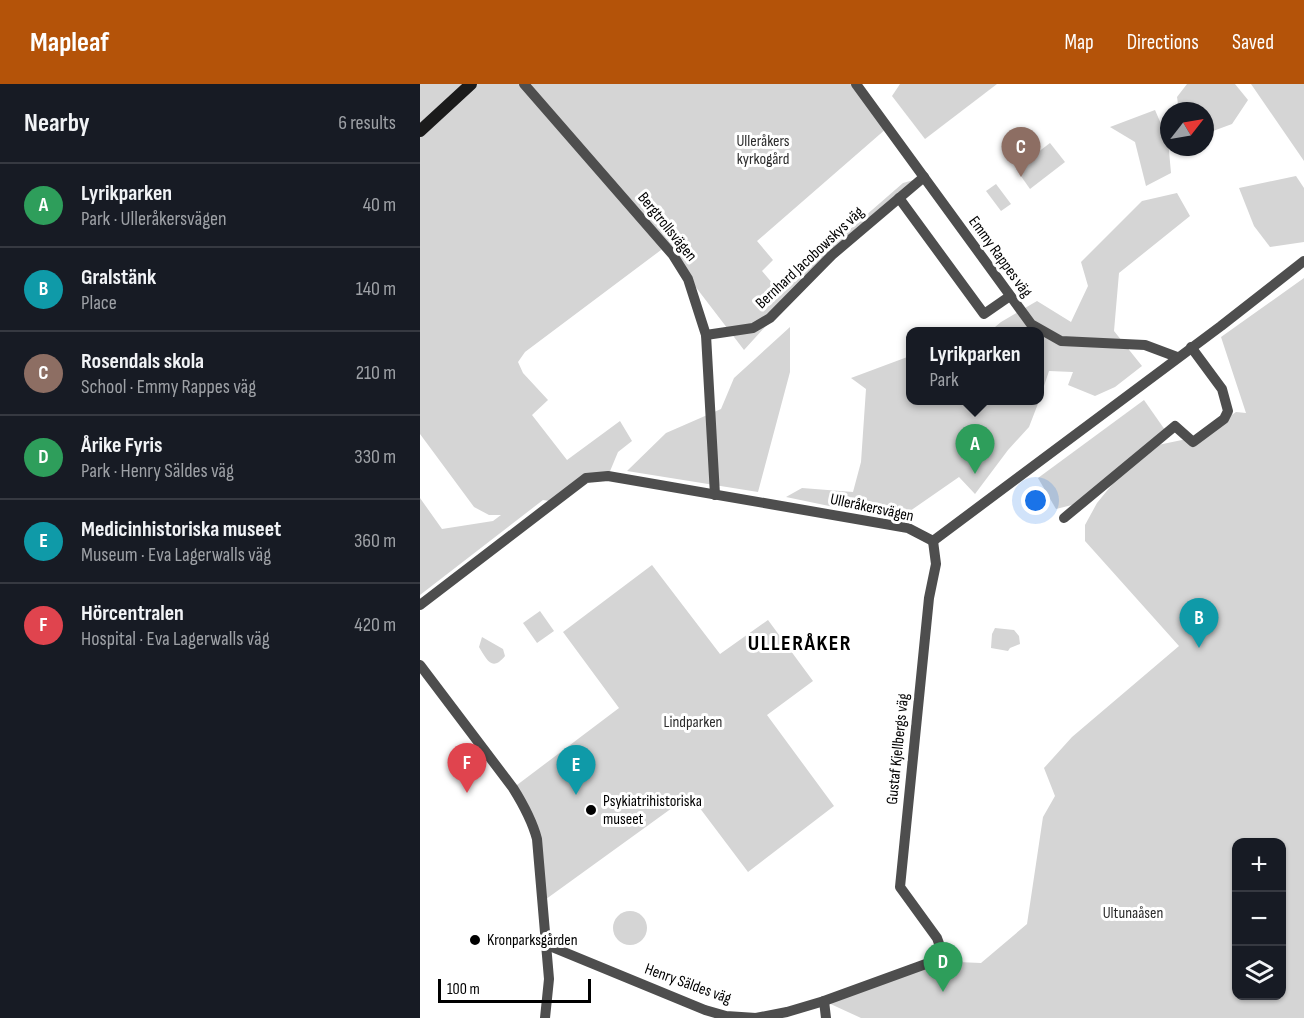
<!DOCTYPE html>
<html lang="en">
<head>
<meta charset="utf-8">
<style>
  :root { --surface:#171b24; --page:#242831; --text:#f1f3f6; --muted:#9ea1a6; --line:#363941; --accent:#b45309 }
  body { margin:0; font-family:"Sofia Sans Condensed",sans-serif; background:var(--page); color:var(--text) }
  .controls { position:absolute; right:18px; bottom:18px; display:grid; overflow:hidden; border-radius:12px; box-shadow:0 2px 4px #0004 }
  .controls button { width:54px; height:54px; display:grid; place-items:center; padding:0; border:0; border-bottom:2px solid var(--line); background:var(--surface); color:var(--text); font:30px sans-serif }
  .compass { position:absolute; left:740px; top:18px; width:54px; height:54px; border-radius:50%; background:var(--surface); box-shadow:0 2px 4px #0004; rotate:59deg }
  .scale { position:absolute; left:18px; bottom:15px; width:153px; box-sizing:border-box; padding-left:6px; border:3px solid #000; border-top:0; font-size:16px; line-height:21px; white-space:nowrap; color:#000; -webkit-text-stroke:4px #fff; paint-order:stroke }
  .you { position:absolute; left:616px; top:417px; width:21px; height:21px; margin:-15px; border:4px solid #fff; border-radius:50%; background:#1a73e8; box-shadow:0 0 0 9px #1a73e833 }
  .badge { display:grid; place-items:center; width:39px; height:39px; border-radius:50%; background:var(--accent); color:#fff; font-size:20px; font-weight:700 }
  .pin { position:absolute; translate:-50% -50px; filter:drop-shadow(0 2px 3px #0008) }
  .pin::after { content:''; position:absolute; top:32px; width:21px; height:18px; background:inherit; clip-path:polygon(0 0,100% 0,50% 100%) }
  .popup { position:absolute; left:486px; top:243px; width:138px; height:78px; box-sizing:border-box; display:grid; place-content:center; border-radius:12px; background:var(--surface); filter:drop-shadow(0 2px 4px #0005); font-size:20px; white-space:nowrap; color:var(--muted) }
  .popup b { font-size:22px; color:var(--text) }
  .popup::after { content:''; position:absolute; left:50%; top:100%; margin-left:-12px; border:12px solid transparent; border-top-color:var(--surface) }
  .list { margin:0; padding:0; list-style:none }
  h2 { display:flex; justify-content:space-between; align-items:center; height:78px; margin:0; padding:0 24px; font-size:26px }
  h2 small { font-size:20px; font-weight:400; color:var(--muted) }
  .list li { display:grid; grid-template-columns:39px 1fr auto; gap:18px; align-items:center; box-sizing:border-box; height:84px; padding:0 24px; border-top:2px solid var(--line) }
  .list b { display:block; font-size:22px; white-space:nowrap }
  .list p { margin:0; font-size:20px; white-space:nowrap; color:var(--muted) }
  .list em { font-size:20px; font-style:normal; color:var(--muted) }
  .icon { flex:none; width:33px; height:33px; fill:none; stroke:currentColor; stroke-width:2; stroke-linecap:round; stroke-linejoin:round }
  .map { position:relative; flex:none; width:884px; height:934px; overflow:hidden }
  header { display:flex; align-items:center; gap:36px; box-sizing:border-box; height:84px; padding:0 30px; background:var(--accent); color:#fff }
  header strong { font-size:28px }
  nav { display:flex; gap:33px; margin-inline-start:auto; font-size:21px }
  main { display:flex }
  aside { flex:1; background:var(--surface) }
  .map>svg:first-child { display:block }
</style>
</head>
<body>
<header>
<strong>Mapleaf</strong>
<nav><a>Map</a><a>Directions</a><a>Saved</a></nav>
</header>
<main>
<aside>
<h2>Nearby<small>6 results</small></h2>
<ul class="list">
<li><span class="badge" style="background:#2e9e5b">A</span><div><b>Lyrikparken</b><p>Park · Ulleråkersvägen</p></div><em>40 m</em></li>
<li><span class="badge" style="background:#0f9aa8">B</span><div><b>Gralstänk</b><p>Place</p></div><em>140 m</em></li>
<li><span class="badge" style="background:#8d6e63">C</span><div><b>Rosendals skola</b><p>School · Emmy Rappes väg</p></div><em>210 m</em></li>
<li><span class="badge" style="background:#2e9e5b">D</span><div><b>Årike Fyris</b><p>Park · Henry Säldes väg</p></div><em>330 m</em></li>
<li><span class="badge" style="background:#0f9aa8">E</span><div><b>Medicinhistoriska museet</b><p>Museum · Eva Lagerwalls väg</p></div><em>360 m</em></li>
<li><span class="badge" style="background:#e0444e">F</span><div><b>Hörcentralen</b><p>Hospital · Eva Lagerwalls väg</p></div><em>420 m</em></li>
</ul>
</aside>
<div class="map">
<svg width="884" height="934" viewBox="0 0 884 934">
  <rect width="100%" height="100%" fill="#fff"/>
  <g fill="#d5d5d5" fill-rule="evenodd">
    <polygon points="0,0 436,0 467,44 337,157 353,176 342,187 359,207 483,99 504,93 363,223 324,266 245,163 105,268 98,278 103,289 128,316 112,331 147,376 200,337 212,357 198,368 188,392 166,394 135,418 123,416 0,511 0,414 22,445 73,437 81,431 69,431 54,423 0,350"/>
    <polygon points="480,0 577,0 505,55 472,12"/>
    <polygon points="767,0 815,0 828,16 812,40 785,50 785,27 759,27 757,13"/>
    <polygon points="831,0 884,0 884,77"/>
    <polygon points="735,26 748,56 751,89 726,102 715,58 690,43"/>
    <polygon points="630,59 645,78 610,105 596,85"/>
    <polygon points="876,92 884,104 884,158 850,163 834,142 819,104"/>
    <polygon points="576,100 591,120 581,127 566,107"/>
    <polygon points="757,109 770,132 699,189 694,247 722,282 695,303 675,312 648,301 653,288 629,287 620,314 620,248 569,248 581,238 617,217 651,238 668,202 661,178 722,117"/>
    <path d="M884,194V934H441L404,917L514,877L561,879L607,840L623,733L635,712L624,684L652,653L759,562L665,457V441L677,419L699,392L738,361L781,352L816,328L826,329L801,253ZM816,758H862V912H816Z"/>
    <polygon points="370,243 370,288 338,408 207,387 246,349 301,325 314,294"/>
    <polygon points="490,272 490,316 619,317 609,343 588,366 555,410 539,393 490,427 438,428 366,413 382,404 433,408 441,378 446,305 431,294"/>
    <polygon points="724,316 745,346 656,420 636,425 618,394"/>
    <polygon points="232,481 300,570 348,536 393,597 347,631 414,722 328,788 270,711 122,818 117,755 93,704 199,624 143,548"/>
    <polygon points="120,527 134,547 117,559 103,539"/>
    <polygon points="575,544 594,546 599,552 600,560 590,564 588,567 571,564 572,550"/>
    <path d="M62,553L83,565L85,572C72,588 67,576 59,563Z"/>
    <circle cx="210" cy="844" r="17"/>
  </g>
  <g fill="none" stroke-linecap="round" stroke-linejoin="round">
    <g stroke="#4e4e4e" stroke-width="10">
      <polyline points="104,0 253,171 268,195 286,251 295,411"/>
      <polyline points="436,0 611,240 641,257 725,261 757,273"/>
      <polyline points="479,114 564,230 590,212"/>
      <polyline points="286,251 333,244 350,234 412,171 504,93"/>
      <polyline points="644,434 755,342 773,358 804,335 808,327 802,305 771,263"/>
      <polyline points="0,521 166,394 188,392 488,444 513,457 801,242 884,177"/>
      <path d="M0,581L93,704C103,720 112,736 117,755L129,895L125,934"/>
      <polyline points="127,861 285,926 306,932 336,934 367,928 404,917 514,877 520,878 521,865 517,854 480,803 509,514 516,480 513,457"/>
      <polyline points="404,917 406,934"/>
    </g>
    <polyline stroke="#1b1b1b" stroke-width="12" points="0,47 51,0"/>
  </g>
  <g fill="#000" stroke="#fff" stroke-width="2">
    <circle cx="171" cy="726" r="6"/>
    <circle cx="55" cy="856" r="6"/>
  </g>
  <g text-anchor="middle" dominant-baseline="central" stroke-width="6" stroke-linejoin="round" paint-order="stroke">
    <g font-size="16" fill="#2c2c2c" stroke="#fff">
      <text x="343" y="57">Ulleråkers<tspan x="343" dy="18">kyrkogård</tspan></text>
      <text x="273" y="638">Lindparken</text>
      <text x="713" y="829">Ultunaåsen</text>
    </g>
    <g font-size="16" fill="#000" stroke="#fff">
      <text transform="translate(247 143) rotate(51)">Bergtrollsvägen</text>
      <text transform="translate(580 173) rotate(54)">Emmy Rappes väg</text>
      <text transform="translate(390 174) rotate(-43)">Bernhard Jacobowskys väg</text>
      <text transform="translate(452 424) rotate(12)">Ulleråkersvägen</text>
      <text transform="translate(478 665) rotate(-84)">Gustaf Kjellbergs väg</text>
      <text transform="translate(268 900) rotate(20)">Henry Säldes väg</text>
    </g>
    <g font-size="16" fill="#000" stroke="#fff" text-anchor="start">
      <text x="183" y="717">Psykiatrihistoriska<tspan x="183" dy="18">museet</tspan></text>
      <text x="67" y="856">Kronparksgården</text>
    </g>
    <g font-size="22" font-weight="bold" letter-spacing="1.5" fill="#000" stroke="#fff">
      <text x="380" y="559">ULLERÅKER</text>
    </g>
  </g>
</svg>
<div class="controls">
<button>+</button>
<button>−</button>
<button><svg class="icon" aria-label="layers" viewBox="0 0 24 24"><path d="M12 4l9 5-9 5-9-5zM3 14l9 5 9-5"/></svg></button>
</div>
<svg class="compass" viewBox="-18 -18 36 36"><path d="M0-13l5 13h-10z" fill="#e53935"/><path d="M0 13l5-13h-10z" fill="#9ea1a6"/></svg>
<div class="scale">100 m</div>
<div class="you"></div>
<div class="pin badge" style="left:555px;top:390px;background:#2e9e5b">A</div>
<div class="popup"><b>Lyrikparken</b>Park</div>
<div class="pin badge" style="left:779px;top:564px;background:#0f9aa8">B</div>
<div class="pin badge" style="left:601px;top:93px;background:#8d6e63">C</div>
<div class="pin badge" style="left:523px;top:908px;background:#2e9e5b">D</div>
<div class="pin badge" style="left:156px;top:711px;background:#0f9aa8">E</div>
<div class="pin badge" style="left:47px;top:709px;background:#e0444e">F</div>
</div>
</main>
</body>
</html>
